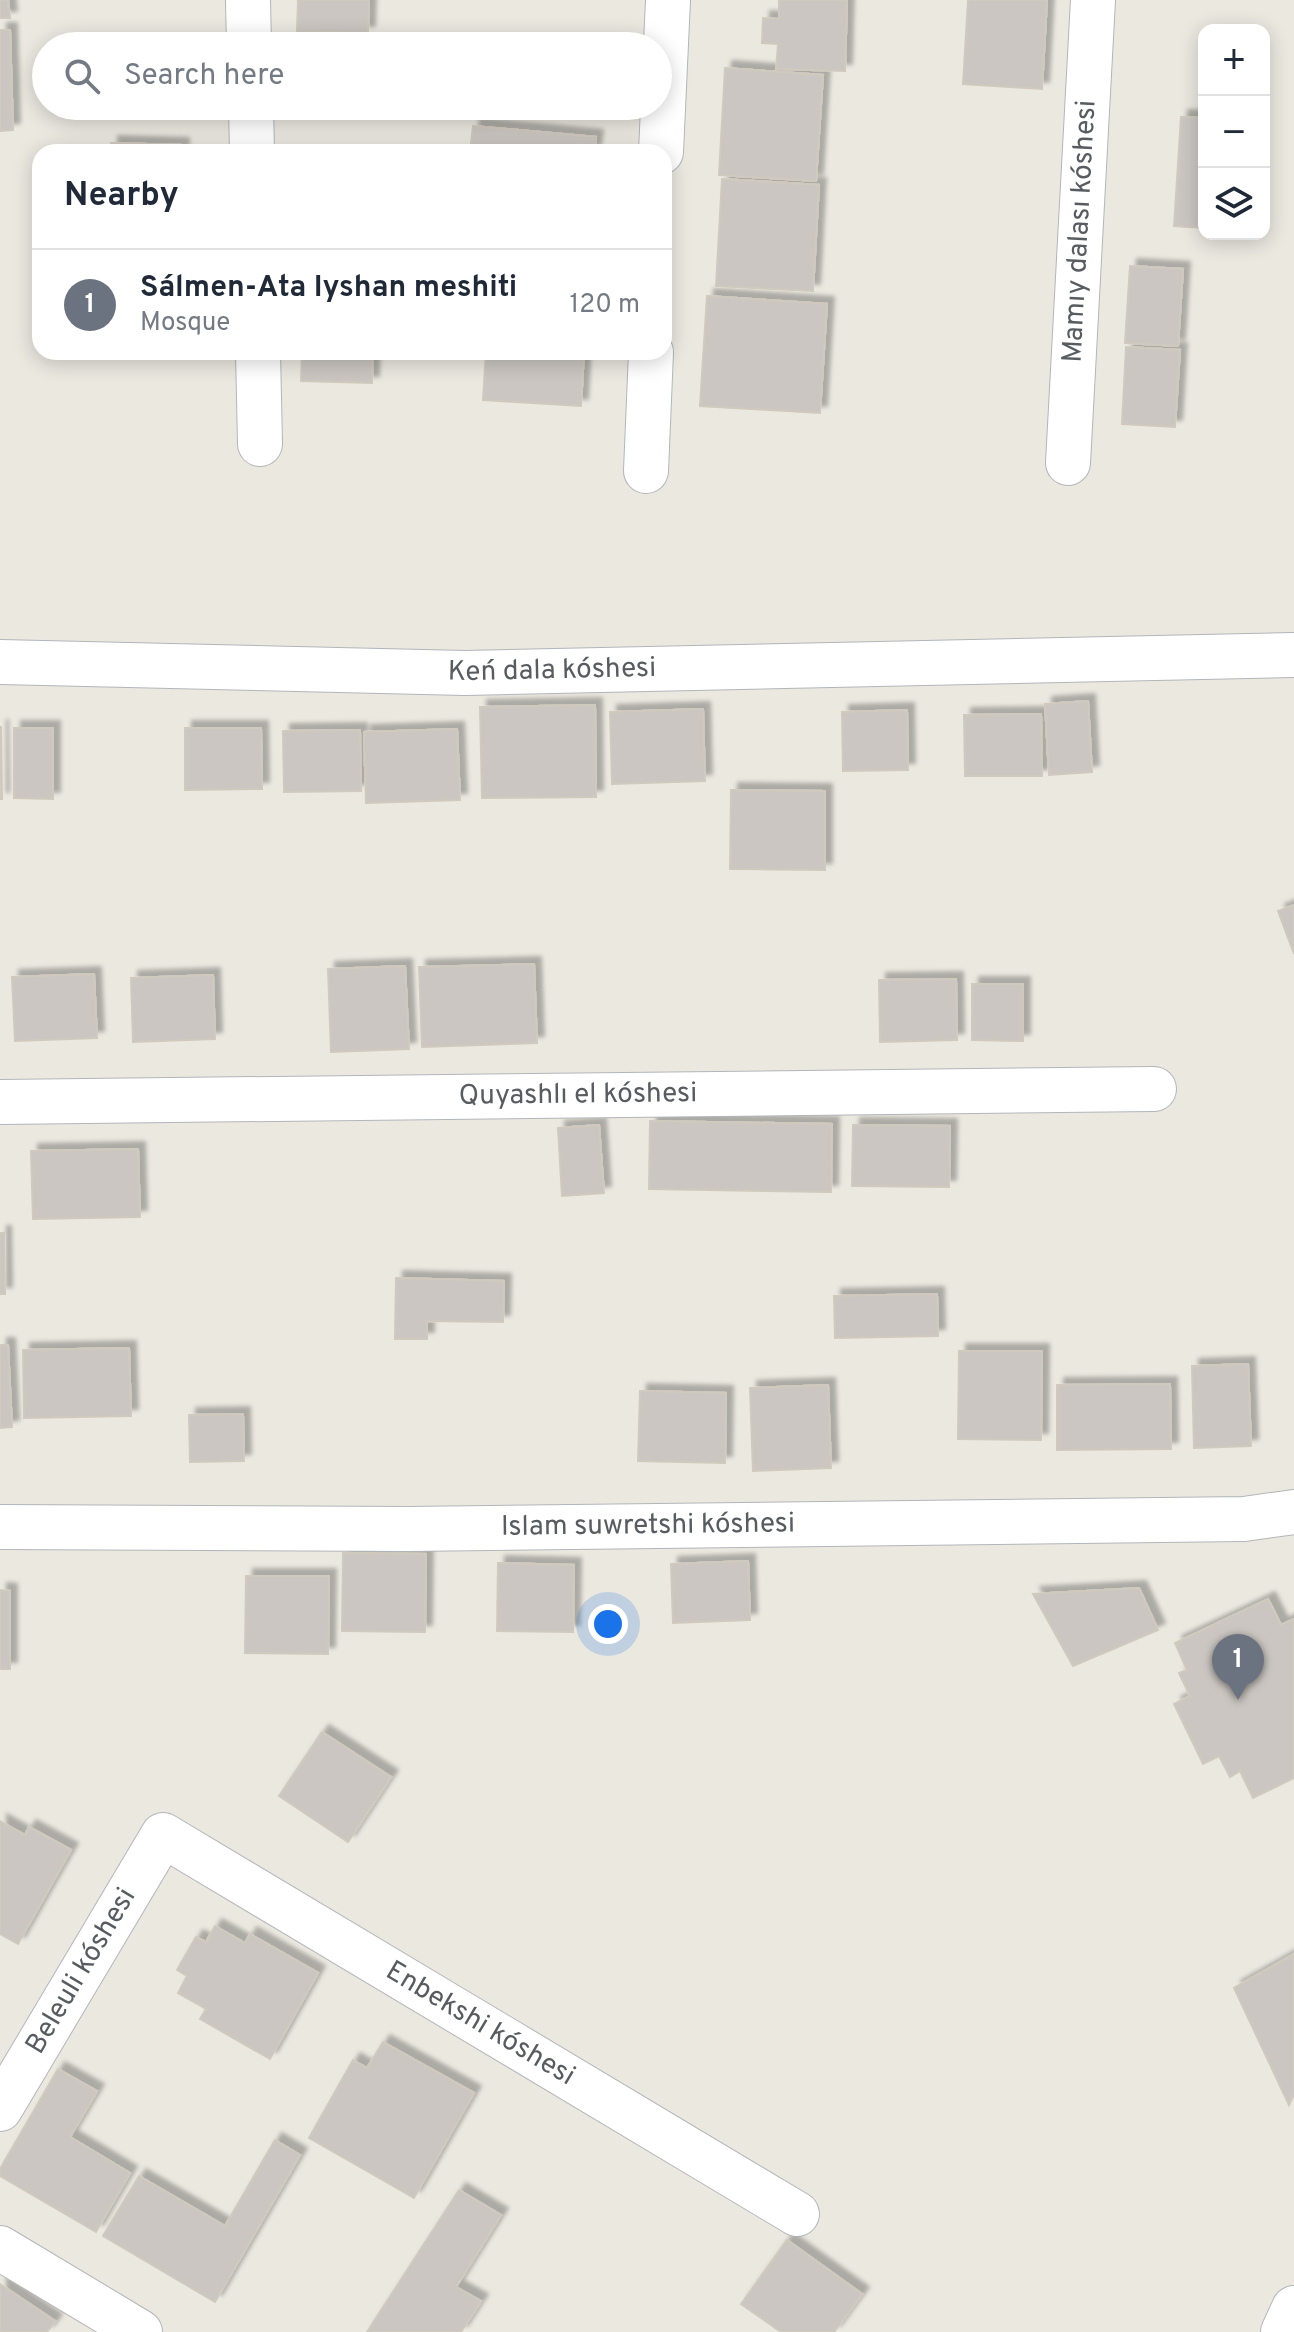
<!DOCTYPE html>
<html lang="en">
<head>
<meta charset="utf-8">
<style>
  :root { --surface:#fff; --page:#f2f2f3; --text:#1f2937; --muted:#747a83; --line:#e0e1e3; --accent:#e3302e }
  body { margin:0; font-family:Overpass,sans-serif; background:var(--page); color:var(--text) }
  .controls { position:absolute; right:24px; top:24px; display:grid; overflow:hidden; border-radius:16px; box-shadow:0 4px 20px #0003 }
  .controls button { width:72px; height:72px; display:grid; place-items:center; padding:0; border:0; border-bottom:2px solid var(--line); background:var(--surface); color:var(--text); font:40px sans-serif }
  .you { position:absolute; left:608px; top:1624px; width:28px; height:28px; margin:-20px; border:6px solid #fff; border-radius:50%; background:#1a73e8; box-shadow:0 0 0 12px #1a73e833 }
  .badge { display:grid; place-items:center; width:52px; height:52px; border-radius:50%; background:var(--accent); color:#fff; font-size:26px; font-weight:700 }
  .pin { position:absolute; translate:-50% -66px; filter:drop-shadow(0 2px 4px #0008) }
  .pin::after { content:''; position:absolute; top:42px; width:28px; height:24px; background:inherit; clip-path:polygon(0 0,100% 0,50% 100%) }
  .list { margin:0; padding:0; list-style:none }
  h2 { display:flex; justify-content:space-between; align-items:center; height:104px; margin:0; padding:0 32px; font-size:34px }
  h2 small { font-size:26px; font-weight:400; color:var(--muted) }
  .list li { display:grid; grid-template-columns:52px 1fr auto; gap:24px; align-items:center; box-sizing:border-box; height:112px; padding:0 32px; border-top:2px solid var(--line) }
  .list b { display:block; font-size:30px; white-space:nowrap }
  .list p { margin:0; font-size:26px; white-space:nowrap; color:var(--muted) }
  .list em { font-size:26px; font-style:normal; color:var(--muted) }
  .icon { flex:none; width:44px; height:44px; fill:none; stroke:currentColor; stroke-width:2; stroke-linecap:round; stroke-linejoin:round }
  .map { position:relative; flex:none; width:1294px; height:2332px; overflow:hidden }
  .search { position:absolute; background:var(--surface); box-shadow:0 4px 20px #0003; left:32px; top:32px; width:640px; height:88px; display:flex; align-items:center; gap:20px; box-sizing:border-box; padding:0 28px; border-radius:44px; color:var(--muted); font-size:30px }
  .panel { position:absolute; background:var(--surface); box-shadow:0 4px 20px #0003; left:32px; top:144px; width:640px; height:216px; border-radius:24px }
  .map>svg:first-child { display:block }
</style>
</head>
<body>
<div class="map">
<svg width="1294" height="2332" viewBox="0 0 1294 2332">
  <defs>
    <filter id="shadow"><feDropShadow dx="7" dy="-7" stdDeviation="2" flood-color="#0004"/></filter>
  </defs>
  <rect width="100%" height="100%" fill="#ebe8e0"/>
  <g fill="#cbc6c1" stroke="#d0c9be" stroke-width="2" filter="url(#shadow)">
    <polygon points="0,0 8,0 10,18 0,18"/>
    <polygon points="298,0 369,0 368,33 297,31"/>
    <polygon points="779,0 847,0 845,71 776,69 778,44 762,43 763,18 779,19"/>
    <polygon points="968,0 1047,0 1042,89 963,84"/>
    <polygon points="0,30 10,30 13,130 0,131"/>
    <polygon points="725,68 823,75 816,181 719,175"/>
    <polygon points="1181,117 1204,118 1204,228 1174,226"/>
    <polygon points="473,126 596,137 594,152 470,152"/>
    <polygon points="111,143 182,145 182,152 111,152"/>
    <polygon points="722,179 819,185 813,291 716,286"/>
    <polygon points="1130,266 1183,269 1178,346 1125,343"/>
    <polygon points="707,296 827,304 820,413 700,406"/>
    <polygon points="1126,347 1180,350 1175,427 1122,424"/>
    <polygon points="302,352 373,352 372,383 301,381"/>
    <polygon points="486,352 584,352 581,406 483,400"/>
    <polygon points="1088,701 1092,772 1049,775 1045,704"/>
    <polygon points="595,705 596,797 482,798 480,707"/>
    <polygon points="703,709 705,781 612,784 610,712"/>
    <polygon points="907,710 908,770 843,771 842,712"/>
    <polygon points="1041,714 1042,776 965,776 964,715"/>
    <polygon points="0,727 1,727 2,799 0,799"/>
    <polygon points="14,728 53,728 53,799 14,798"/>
    <polygon points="185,728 261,728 262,789 185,790"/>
    <polygon points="457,729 460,800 366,803 364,732"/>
    <polygon points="360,730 361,791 284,792 283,731"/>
    <polygon points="731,790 825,791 825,870 730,869"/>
    <polygon points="1294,905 1294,954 1278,911"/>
    <polygon points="534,964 537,1043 422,1047 419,967"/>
    <polygon points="405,966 409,1049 331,1052 328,969"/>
    <polygon points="94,974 97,1038 15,1041 12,977"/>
    <polygon points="213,975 215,1039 133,1042 131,978"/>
    <polygon points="956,979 957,1040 880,1042 879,980"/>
    <polygon points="972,984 1023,984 1023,1041 972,1040"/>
    <polygon points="650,1121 832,1124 831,1192 649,1189"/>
    <polygon points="599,1125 604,1193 562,1196 558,1128"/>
    <polygon points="853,1125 950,1126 949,1187 852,1186"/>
    <polygon points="138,1149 140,1217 33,1219 31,1151"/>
    <polygon points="0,1233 4,1233 5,1294 0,1294"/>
    <polygon points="396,1278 504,1281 503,1322 427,1321 427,1339 395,1339"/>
    <polygon points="937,1294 938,1336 835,1338 834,1296"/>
    <polygon points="0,1345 8,1345 12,1427 0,1428"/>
    <polygon points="129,1348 131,1416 24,1418 23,1350"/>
    <polygon points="959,1351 1042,1351 1041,1440 958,1439"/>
    <polygon points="1248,1364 1251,1446 1194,1448 1192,1366"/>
    <polygon points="1170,1384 1171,1449 1057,1450 1057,1385"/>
    <polygon points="828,1385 831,1468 753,1471 750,1388"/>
    <polygon points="640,1391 726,1393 725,1463 638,1461"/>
    <polygon points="243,1414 244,1461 190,1462 189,1415"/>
    <polygon points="343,1553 426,1554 425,1632 342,1631"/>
    <polygon points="748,1561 750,1620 673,1623 671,1564"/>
    <polygon points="498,1563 574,1565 573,1632 497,1631"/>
    <polygon points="246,1576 329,1576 328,1654 245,1653"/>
    <polygon points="1139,1588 1158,1630 1073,1666 1033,1594"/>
    <polygon points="0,1590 10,1591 10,1669 0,1669"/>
    <polygon points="1268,1599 1281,1625 1294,1619 1294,1778 1253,1798 1240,1771 1230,1777 1219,1756 1203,1764 1174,1704 1190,1696 1179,1673 1187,1670 1175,1643"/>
    <polygon points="322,1732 391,1777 348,1842 279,1796"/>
    <polygon points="0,1821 25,1835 29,1827 71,1850 18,1944 0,1934"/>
    <polygon points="215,1926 245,1943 250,1934 318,1973 270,2059 200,2019 206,2009 178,1993 187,1976 177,1970 196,1937 206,1942"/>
    <polygon points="1294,1954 1294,2094 1289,2105 1234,1988"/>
    <polygon points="383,2042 474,2093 414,2198 309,2138 353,2060 367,2068"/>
    <polygon points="58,2069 97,2091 70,2137 130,2173 96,2232 0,2176 0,2169"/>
    <polygon points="275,2140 300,2155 215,2302 103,2236 139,2176 225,2226"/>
    <polygon points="459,2190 501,2215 456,2287 481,2301 461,2332 367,2332"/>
    <polygon points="787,2240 862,2294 834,2332 781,2332 741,2304"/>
    <polygon points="0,2284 55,2321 47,2332 0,2332"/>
  </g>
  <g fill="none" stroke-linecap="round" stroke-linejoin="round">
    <g stroke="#b2b6ba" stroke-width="46">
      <g id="minor">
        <polyline points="248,0 249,46"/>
        <polyline points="251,106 252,152"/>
        <polyline points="661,152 668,0"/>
        <polyline points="258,352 260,444"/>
        <path id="s1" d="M1068,463L1093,0"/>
        <polyline points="646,471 651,352"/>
        <path id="s2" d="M0,662L465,673L1294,655"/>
        <path id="s3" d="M0,1102L1154,1089"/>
        <path id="s4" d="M0,1527L408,1529L1244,1519L1294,1512"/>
        <path id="s5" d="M0,2109L163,1835L797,2214"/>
        <polyline points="0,2248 140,2332"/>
      </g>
    </g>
    <g stroke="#b2b6ba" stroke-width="46">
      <polyline id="tertiary" points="1283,2332 1294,2308"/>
    </g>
    <use href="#minor" stroke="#fff" stroke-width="44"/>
    <use href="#tertiary" stroke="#fff" stroke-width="44"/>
  </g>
  <g text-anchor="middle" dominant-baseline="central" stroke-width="6" stroke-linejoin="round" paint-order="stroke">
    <g font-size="28" fill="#585c60" stroke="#fff">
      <text stroke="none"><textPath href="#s1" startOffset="232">Mamıy dalası kóshesi</textPath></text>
      <text stroke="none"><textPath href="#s2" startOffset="552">Keń dala kóshesi</textPath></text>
      <text stroke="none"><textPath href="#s3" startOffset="578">Quyashlı el kóshesi</textPath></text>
      <text stroke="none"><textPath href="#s4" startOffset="648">Islam suwretshi kóshesi</textPath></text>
      <text stroke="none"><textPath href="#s5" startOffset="160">Beleuli kóshesi</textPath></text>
      <text stroke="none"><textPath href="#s5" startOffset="688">Enbekshi kóshesi</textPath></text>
    </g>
  </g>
</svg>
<div class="controls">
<button>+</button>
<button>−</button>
<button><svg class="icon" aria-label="layers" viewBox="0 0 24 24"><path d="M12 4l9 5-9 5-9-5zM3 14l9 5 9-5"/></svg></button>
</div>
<div class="you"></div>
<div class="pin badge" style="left:1238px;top:1700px;background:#6b7280">1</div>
<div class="search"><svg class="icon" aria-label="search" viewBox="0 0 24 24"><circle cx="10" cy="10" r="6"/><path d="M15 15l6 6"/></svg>Search here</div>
<section class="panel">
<h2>Nearby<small></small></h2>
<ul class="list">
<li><span class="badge" style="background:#6b7280">1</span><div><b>Sálmen-Ata Iyshan meshiti</b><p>Mosque</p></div><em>120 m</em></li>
</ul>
</section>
</div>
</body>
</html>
